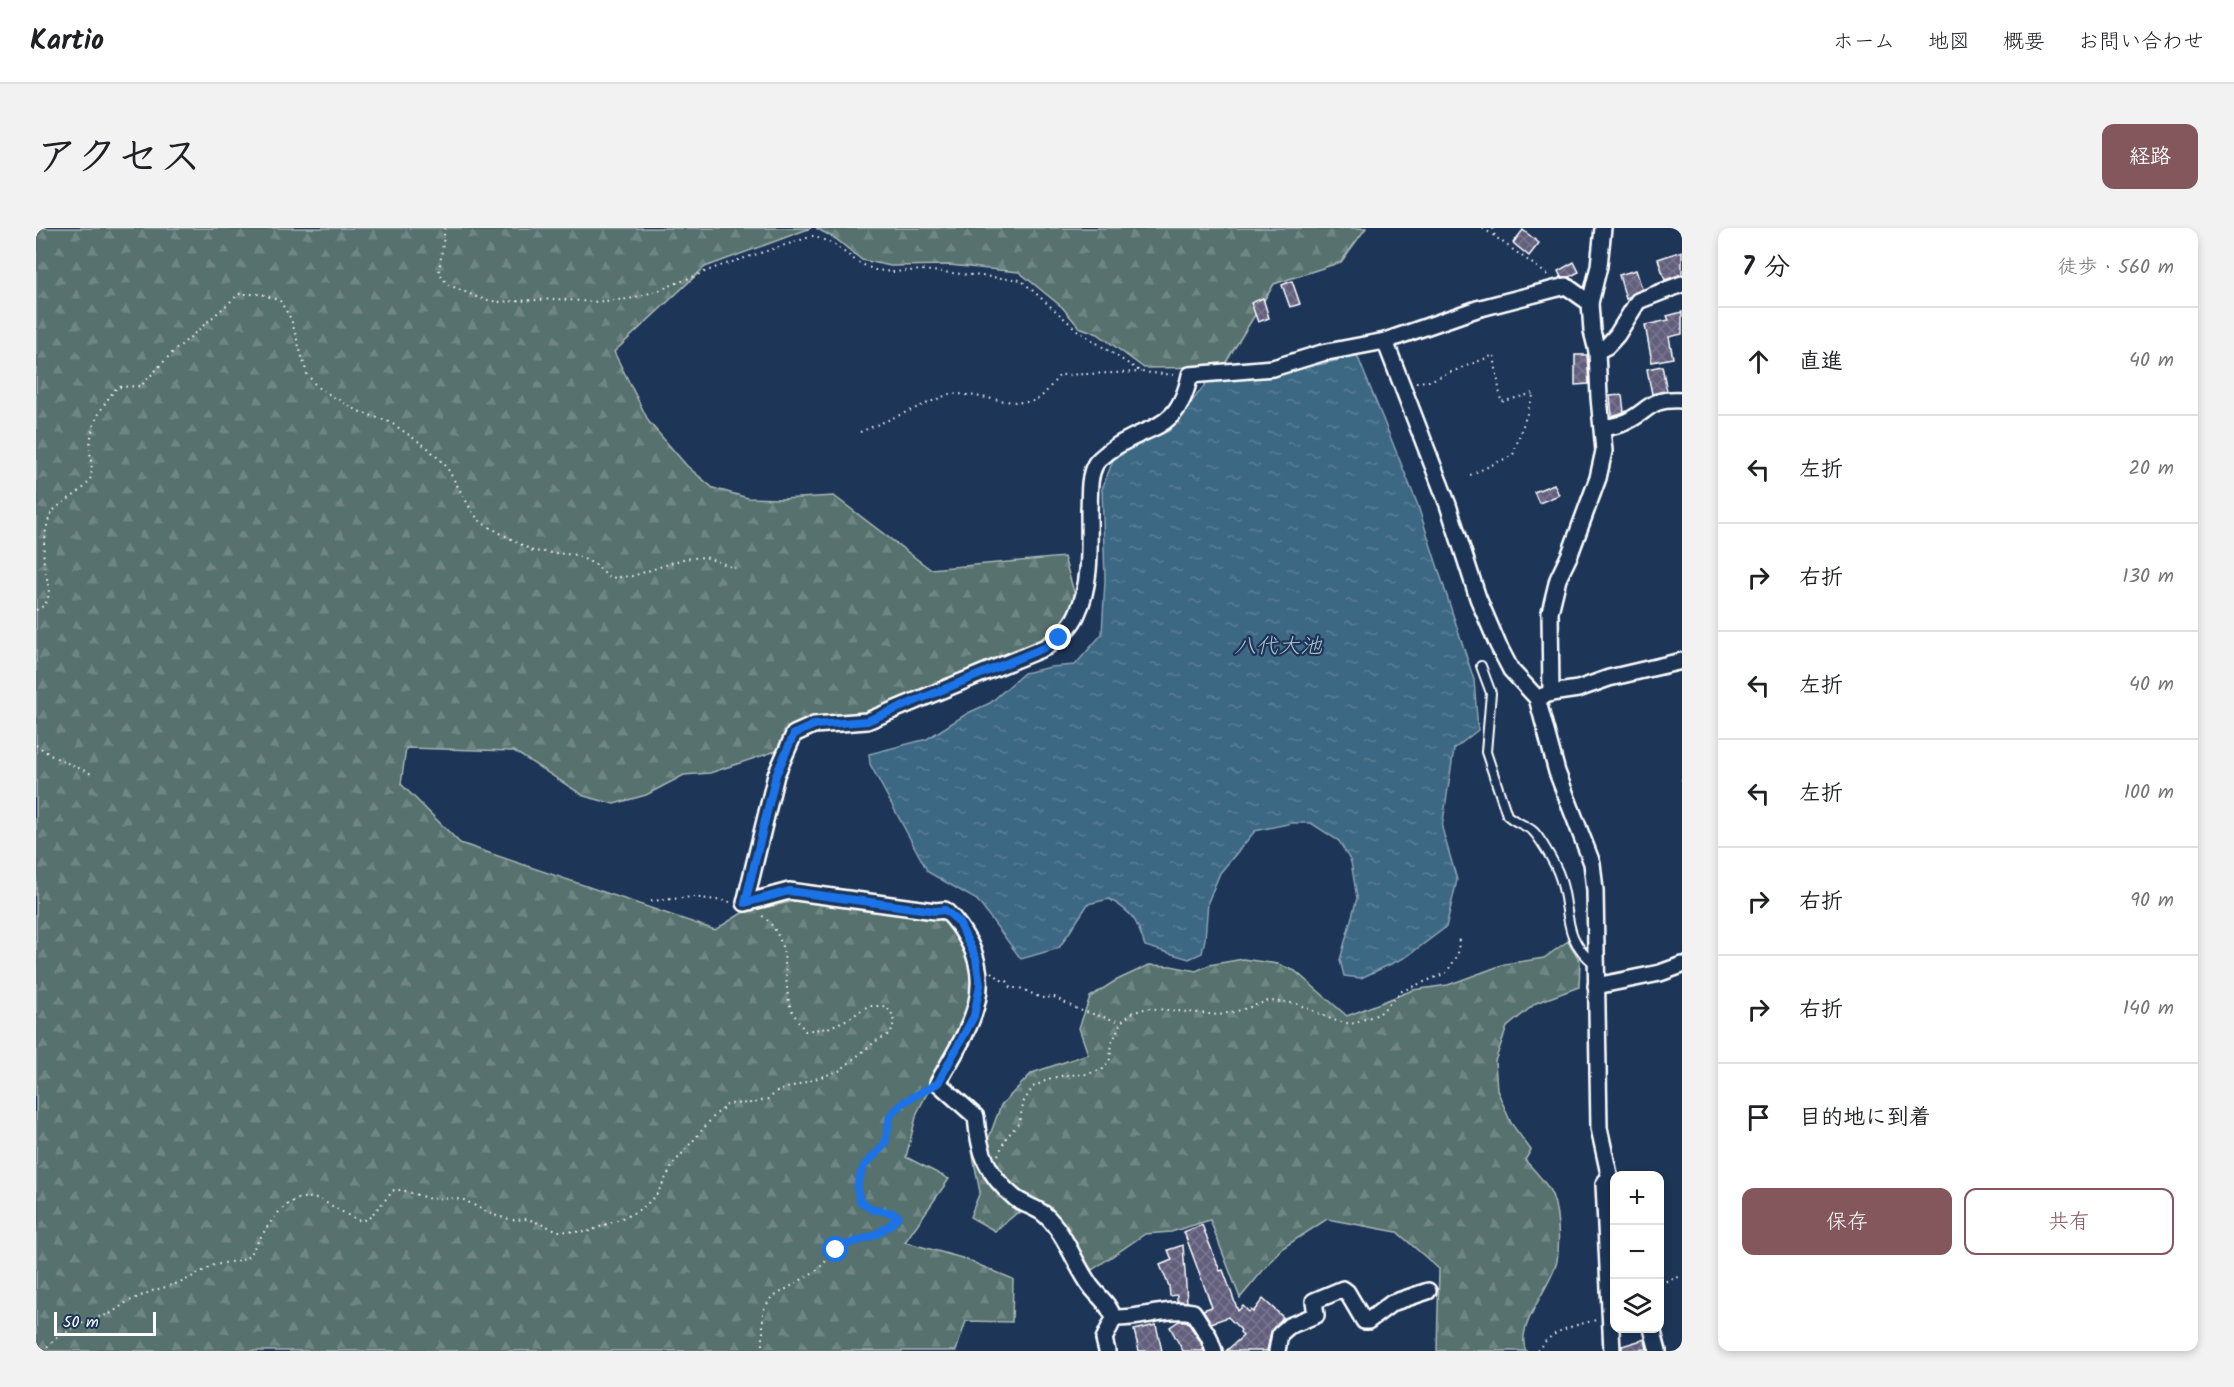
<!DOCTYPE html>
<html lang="ja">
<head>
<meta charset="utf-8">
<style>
  :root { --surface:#fff; --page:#f2f2f2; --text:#202124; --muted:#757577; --line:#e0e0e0; --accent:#84575d }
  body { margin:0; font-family:Kalam,"Klee One",sans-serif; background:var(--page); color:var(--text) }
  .controls { position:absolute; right:18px; bottom:18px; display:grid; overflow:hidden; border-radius:12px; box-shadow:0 3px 9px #0003 }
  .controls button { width:54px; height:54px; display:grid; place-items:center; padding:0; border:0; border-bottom:2px solid var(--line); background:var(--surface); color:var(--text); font:30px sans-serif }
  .scale { position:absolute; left:18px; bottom:15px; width:102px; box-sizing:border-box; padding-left:6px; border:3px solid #fff; border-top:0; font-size:16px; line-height:21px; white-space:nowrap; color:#fff; -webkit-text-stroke:4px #1d3557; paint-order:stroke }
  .stop { position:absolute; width:18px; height:18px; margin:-14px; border:4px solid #1a73e8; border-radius:50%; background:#fff }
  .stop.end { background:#1a73e8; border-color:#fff; box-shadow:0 2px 6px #0008 }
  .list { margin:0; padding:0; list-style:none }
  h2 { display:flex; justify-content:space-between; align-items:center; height:78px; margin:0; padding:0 24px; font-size:26px }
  h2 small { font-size:20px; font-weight:400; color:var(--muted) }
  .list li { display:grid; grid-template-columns:39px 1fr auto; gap:18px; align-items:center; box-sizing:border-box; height:108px; padding:0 24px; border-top:2px solid var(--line) }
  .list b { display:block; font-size:22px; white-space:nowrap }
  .list em { font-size:20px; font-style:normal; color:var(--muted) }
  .actions { display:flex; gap:12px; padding:18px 24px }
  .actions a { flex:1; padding:14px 0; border:2px solid var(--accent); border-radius:12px; text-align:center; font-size:21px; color:var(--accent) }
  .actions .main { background:var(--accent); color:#fff }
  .icon { flex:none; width:33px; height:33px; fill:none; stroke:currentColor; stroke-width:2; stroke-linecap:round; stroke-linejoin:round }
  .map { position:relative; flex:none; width:1646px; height:1123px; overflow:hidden; border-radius:12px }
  header { display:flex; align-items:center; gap:36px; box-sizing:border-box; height:84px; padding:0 30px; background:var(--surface); border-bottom:2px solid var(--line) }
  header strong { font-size:28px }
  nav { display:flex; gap:33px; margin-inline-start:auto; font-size:21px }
  .intro { display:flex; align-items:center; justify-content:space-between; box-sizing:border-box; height:144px; padding:0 36px }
  h1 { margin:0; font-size:42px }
  .button { padding:15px 27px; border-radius:12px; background:var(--accent); color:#fff; font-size:21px; font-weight:700 }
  main { display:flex; gap:36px; padding:0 36px }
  aside { flex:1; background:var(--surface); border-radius:12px; box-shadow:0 3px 9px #0003 }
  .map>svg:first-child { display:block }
</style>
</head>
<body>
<header>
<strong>Kartio</strong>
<nav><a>ホーム</a><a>地図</a><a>概要</a><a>お問い合わせ</a></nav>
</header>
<div class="intro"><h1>アクセス</h1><a class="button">経路</a></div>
<main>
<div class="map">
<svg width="1646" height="1123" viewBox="0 0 1646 1123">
  <defs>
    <pattern id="forest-firs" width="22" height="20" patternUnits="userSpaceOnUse" patternTransform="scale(1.5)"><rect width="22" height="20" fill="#56716e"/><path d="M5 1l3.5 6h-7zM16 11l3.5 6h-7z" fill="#6f8684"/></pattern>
    <pattern id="water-ripples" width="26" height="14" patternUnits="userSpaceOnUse" patternTransform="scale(1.5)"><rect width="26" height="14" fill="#3d6783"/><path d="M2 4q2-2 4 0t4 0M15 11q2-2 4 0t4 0" fill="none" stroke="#5a7e96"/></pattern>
    <pattern id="building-cross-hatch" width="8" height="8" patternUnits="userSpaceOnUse" patternTransform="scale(1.5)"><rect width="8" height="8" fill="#625e7c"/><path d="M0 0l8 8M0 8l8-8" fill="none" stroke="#7a7690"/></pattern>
  </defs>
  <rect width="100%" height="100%" fill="#1d3557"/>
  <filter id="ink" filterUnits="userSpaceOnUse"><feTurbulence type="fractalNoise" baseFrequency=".0167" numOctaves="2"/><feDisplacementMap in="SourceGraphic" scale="12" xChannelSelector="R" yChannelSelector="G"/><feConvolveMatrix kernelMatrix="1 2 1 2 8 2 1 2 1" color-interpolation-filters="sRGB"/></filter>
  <g filter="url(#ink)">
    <g fill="url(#forest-firs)" stroke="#aab8b6" stroke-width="1.5">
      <polygon points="0,0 775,0 669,39 578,124 613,194 651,238 677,260 712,270 745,271 798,268 894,341 1028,329 1040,371 1028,400 1008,412 839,483 785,489 759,499 743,522 674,545 648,547 610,567 578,576 548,568 478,523 370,520 365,556 424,615 679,702 706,685 763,672 899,689 915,697 932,727 937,776 881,885 870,929 913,951 869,1014 926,1030 977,1051 976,1094 930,1093 920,1123 0,1123"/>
      <polygon points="780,0 1330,0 1305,34 1238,56 1187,139 1108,140 1062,106 1043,99 1026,79 983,44 913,37 855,38 826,32 800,11"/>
      <path d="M1532,713L1544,733L1543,759L1500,775L1471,799L1459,833L1461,862L1475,895L1495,922L1489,932C1497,941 1506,950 1513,961C1523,977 1524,1014 1521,1033C1516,1058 1478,1099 1490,1123H1401L1403,1041L1361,1004L1291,991L1245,1021L1204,1070L1174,992L1135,1004L1109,1006L1056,1042L1011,983L981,985L959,1003L934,989L944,964L936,923L951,915L965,877L996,845L1052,826L1043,800L1054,769L1079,753L1113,737L1135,738L1160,743L1173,737L1207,731L1242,736L1259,743L1311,788L1377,762L1412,757L1469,736L1508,730Z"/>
    </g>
    <path fill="url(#water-ripples)" stroke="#8ba4b5" stroke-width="1.5" d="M1321,127L1381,275L1438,452L1442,502L1418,521L1406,600L1421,652L1410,699L1370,729L1325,750L1308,748L1304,732L1321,670L1315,634L1303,613L1275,595H1256L1219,603L1184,645L1172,674L1169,711L1166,725L1153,731L1109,718C1101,693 1098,685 1073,671L1052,676L1023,720L985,731L941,672L892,644L834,536L833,526L891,511L932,485L954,475L988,445L1015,439L1039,437L1066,406L1069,352L1066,261L1079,227L1133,203L1171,154L1287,136Z"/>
    <g fill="url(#building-cross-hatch)" stroke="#fff" stroke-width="1.5">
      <polygon points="1487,2 1503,15 1493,28 1477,15"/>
      <polygon points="1646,23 1646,46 1629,52 1622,31"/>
      <polygon points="1538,34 1543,44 1533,49 1525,49 1522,43"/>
      <polygon points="1600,42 1606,61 1590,71 1583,47"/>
      <polygon points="1256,53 1264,76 1254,79 1246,57"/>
      <polygon points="1227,70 1233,90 1222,94 1215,75"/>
      <polygon points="1646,84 1646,106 1633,109 1637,130 1616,134 1609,97 1633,92 1631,88"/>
      <polygon points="1539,127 1551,127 1553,156 1539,157"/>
      <polygon points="1626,138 1631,163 1616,166 1611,141"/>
      <polygon points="1586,167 1588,184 1576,188 1574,168"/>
      <polygon points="1518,256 1523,267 1503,275 1498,264"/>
      <polygon points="1166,997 1184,1043 1187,1042 1202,1083 1207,1078 1213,1084 1215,1082 1217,1084 1227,1071 1247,1089 1235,1104 1231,1123 1190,1123 1207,1108 1204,1104 1205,1102 1192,1089 1175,1095 1167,1082 1176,1079 1148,1004"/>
      <polygon points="1147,1017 1150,1058 1151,1074 1141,1073 1141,1067 1134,1068 1133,1058 1124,1037 1136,1032 1132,1022"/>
      <polygon points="1143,1093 1151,1093 1164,1113 1168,1123 1147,1123 1134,1099"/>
      <polygon points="1120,1097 1126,1123 1103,1123 1098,1102"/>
      <polygon points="1609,1111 1611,1121 1586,1123 1586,1118"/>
    </g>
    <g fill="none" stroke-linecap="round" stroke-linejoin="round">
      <g stroke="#fff" stroke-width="12">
        <path id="lane" d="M1445,438L1455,465L1450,524L1471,587C1479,595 1491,597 1498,604C1505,612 1518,634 1522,644C1537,680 1523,708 1559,736"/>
      </g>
      <g stroke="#fff" stroke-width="20">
        <g id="street">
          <polyline points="1554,75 1563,38 1567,0"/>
          <polyline points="1349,113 1412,277 1442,370 1462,417 1475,442 1501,470 1521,544 1556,635 1559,662 1563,900 1578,969"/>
          <polyline points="1561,123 1571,118 1581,107 1602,73 1646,56"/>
          <path d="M1566,199C1572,199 1579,198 1585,196C1614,185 1609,170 1646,172"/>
          <polyline points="1507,468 1515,465 1542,461 1573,450 1646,433"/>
          <polyline points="1560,758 1624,745 1646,737"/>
          <polyline points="1570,953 1568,956 1576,1123"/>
          <path d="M1078,1090C1106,1091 1129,1079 1157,1084L1173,1109L1178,1123"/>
          <polyline points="1616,1100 1622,1123"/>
          <path d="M1071,1123L1068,1111L1078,1090C1071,1074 1066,1072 1056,1060C1039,1038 1030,1005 1008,986C999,979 988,977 979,970C951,947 943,924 940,889L902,855C926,810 960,768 934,716C926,702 921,693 909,682L899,683L753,663L709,675L740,547L758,506L778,497L831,493L1010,419C1023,410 1035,400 1041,386C1056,355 1053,315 1053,282C1054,267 1052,250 1059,237C1061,232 1068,228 1072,224C1111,194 1141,208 1154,147L1237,140L1286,125L1349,113L1441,81L1530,58L1554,75L1556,103L1561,123L1563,169L1568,223L1562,250L1534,326L1522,351L1514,384L1515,465"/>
          <polyline points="1241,1123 1244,1106 1253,1098 1280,1087 1278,1073 1307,1061 1311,1064 1328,1093 1332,1093 1356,1075 1392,1063"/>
        </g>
      </g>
      <g stroke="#fff" stroke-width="2" stroke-dasharray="1.5 4.5" stroke-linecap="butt">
        <polyline points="409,0 403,44 411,56 443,70 461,74 520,71 557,74 593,71 621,63 681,39 777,8 796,15 823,35 839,42 857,44 886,42 985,52 1041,102 1105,144 1139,147"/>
        <polyline points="1447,0 1512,47"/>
        <polyline points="1457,0 1459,9"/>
        <polyline points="1380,154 1393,153 1458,127 1465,174 1498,165 1477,227 1432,248"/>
        <path d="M824,204L913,166C937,164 984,181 1002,171C1010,166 1017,154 1024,147L1105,144"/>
        <path d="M0,382C19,375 12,356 9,342C7,333 7,319 9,309C10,302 12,289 17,283C27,272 50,264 55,249C57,241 54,229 54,221C54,196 66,178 81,159L105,158L135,126L203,66H226L244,73L255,91L271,146L281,159L322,183L354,194L392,220L410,238L437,285L446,295L497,323L540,327L560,337L573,350L597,348L647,331L669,329L699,340"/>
        <polyline points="0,517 16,528 58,547"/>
        <polyline points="1646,551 1646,554"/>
        <polyline points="615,673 657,669 695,674"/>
        <polyline points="956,744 965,752 971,753 974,760 984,760 1005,770 1018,769 1043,782 1085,794"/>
        <polyline points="962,927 970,910 983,895 988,873 997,859 1015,850 1030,847 1052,846 1067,841 1074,831 1076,815 1085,794 1096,785 1111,780 1183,787 1205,782 1232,773 1248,774 1262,776 1297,792 1315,796 1343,786 1366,763 1410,745 1422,727 1423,708"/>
        <polyline points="1624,1055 1646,1048"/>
        <path d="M7,1123L19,1111L52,1092L74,1086L91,1074L116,1063L146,1054L178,1037L210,1031C228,1009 246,958 284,972C298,978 311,988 325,993L333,990L358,962H366L394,971L412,970L428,972L457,987L477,992L492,991L523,1003L551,1004L596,986L609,978L621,966L638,935L679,887L692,876L718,875L732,871L742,863L803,843L840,813L855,805L858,794L855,783L847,778H832L814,790L792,800L769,803C763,794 755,784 753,774C747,743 755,709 724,686"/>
        <path d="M727,1123V1083L734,1071L781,1042L805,1018L842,1006L856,997L862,988C851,980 833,986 824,973C818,964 823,946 829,938C834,930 843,926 848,918C853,909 849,896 856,887C864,875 877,869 889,862"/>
        <path d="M1501,1123C1517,1101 1534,1099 1560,1092"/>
      </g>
      <use href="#lane" stroke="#1d3557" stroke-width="8"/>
      <use href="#street" stroke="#1d3557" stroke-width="15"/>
    </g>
  </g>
  <g fill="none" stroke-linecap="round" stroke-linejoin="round" filter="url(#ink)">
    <path stroke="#1a73e8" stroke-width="8" d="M800,1022L805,1018C825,1012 849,1007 862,988L857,985L835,981L824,973L821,961L823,951L828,938L849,916L854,888L868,874L902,855L938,788L944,757L940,730L922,693L909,682L899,683L753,663L709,675L740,547L758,506L778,497L831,493L1010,419L1023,410"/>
  </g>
  <g text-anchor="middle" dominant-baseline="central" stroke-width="4.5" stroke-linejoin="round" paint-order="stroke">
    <g font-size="22" font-style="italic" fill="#b1c2cd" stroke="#1d3557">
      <text x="1242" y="419">八代大池</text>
    </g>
  </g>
</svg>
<div class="controls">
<button>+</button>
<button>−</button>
<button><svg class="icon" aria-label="layers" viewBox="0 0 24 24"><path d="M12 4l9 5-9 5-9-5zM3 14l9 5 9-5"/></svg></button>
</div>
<div class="scale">50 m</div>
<div class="stop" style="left:800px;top:1022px"></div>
<div class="stop end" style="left:1023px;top:410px"></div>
</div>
<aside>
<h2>7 分<small>徒歩 · 560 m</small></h2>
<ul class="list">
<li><svg class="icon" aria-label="ahead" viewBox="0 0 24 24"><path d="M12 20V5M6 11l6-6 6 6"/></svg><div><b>直進</b></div><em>40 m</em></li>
<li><svg class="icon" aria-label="left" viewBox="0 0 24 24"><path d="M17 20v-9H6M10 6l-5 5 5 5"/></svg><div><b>左折</b></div><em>20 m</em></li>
<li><svg class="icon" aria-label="right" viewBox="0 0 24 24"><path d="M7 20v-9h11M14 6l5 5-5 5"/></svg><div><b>右折</b></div><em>130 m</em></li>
<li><svg class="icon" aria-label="left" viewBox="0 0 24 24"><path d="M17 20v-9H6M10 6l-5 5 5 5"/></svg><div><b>左折</b></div><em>40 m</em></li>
<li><svg class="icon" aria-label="left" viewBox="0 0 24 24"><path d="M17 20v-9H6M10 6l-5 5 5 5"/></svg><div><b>左折</b></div><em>100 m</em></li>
<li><svg class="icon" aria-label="right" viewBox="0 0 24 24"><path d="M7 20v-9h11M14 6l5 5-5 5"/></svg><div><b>右折</b></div><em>90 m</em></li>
<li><svg class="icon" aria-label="right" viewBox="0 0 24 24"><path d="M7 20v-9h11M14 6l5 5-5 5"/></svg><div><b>右折</b></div><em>140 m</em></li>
<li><svg class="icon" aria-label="arrive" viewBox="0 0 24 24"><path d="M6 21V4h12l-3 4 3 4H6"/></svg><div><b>目的地に到着</b></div></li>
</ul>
<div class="actions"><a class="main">保存</a><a>共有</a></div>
</aside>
</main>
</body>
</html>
